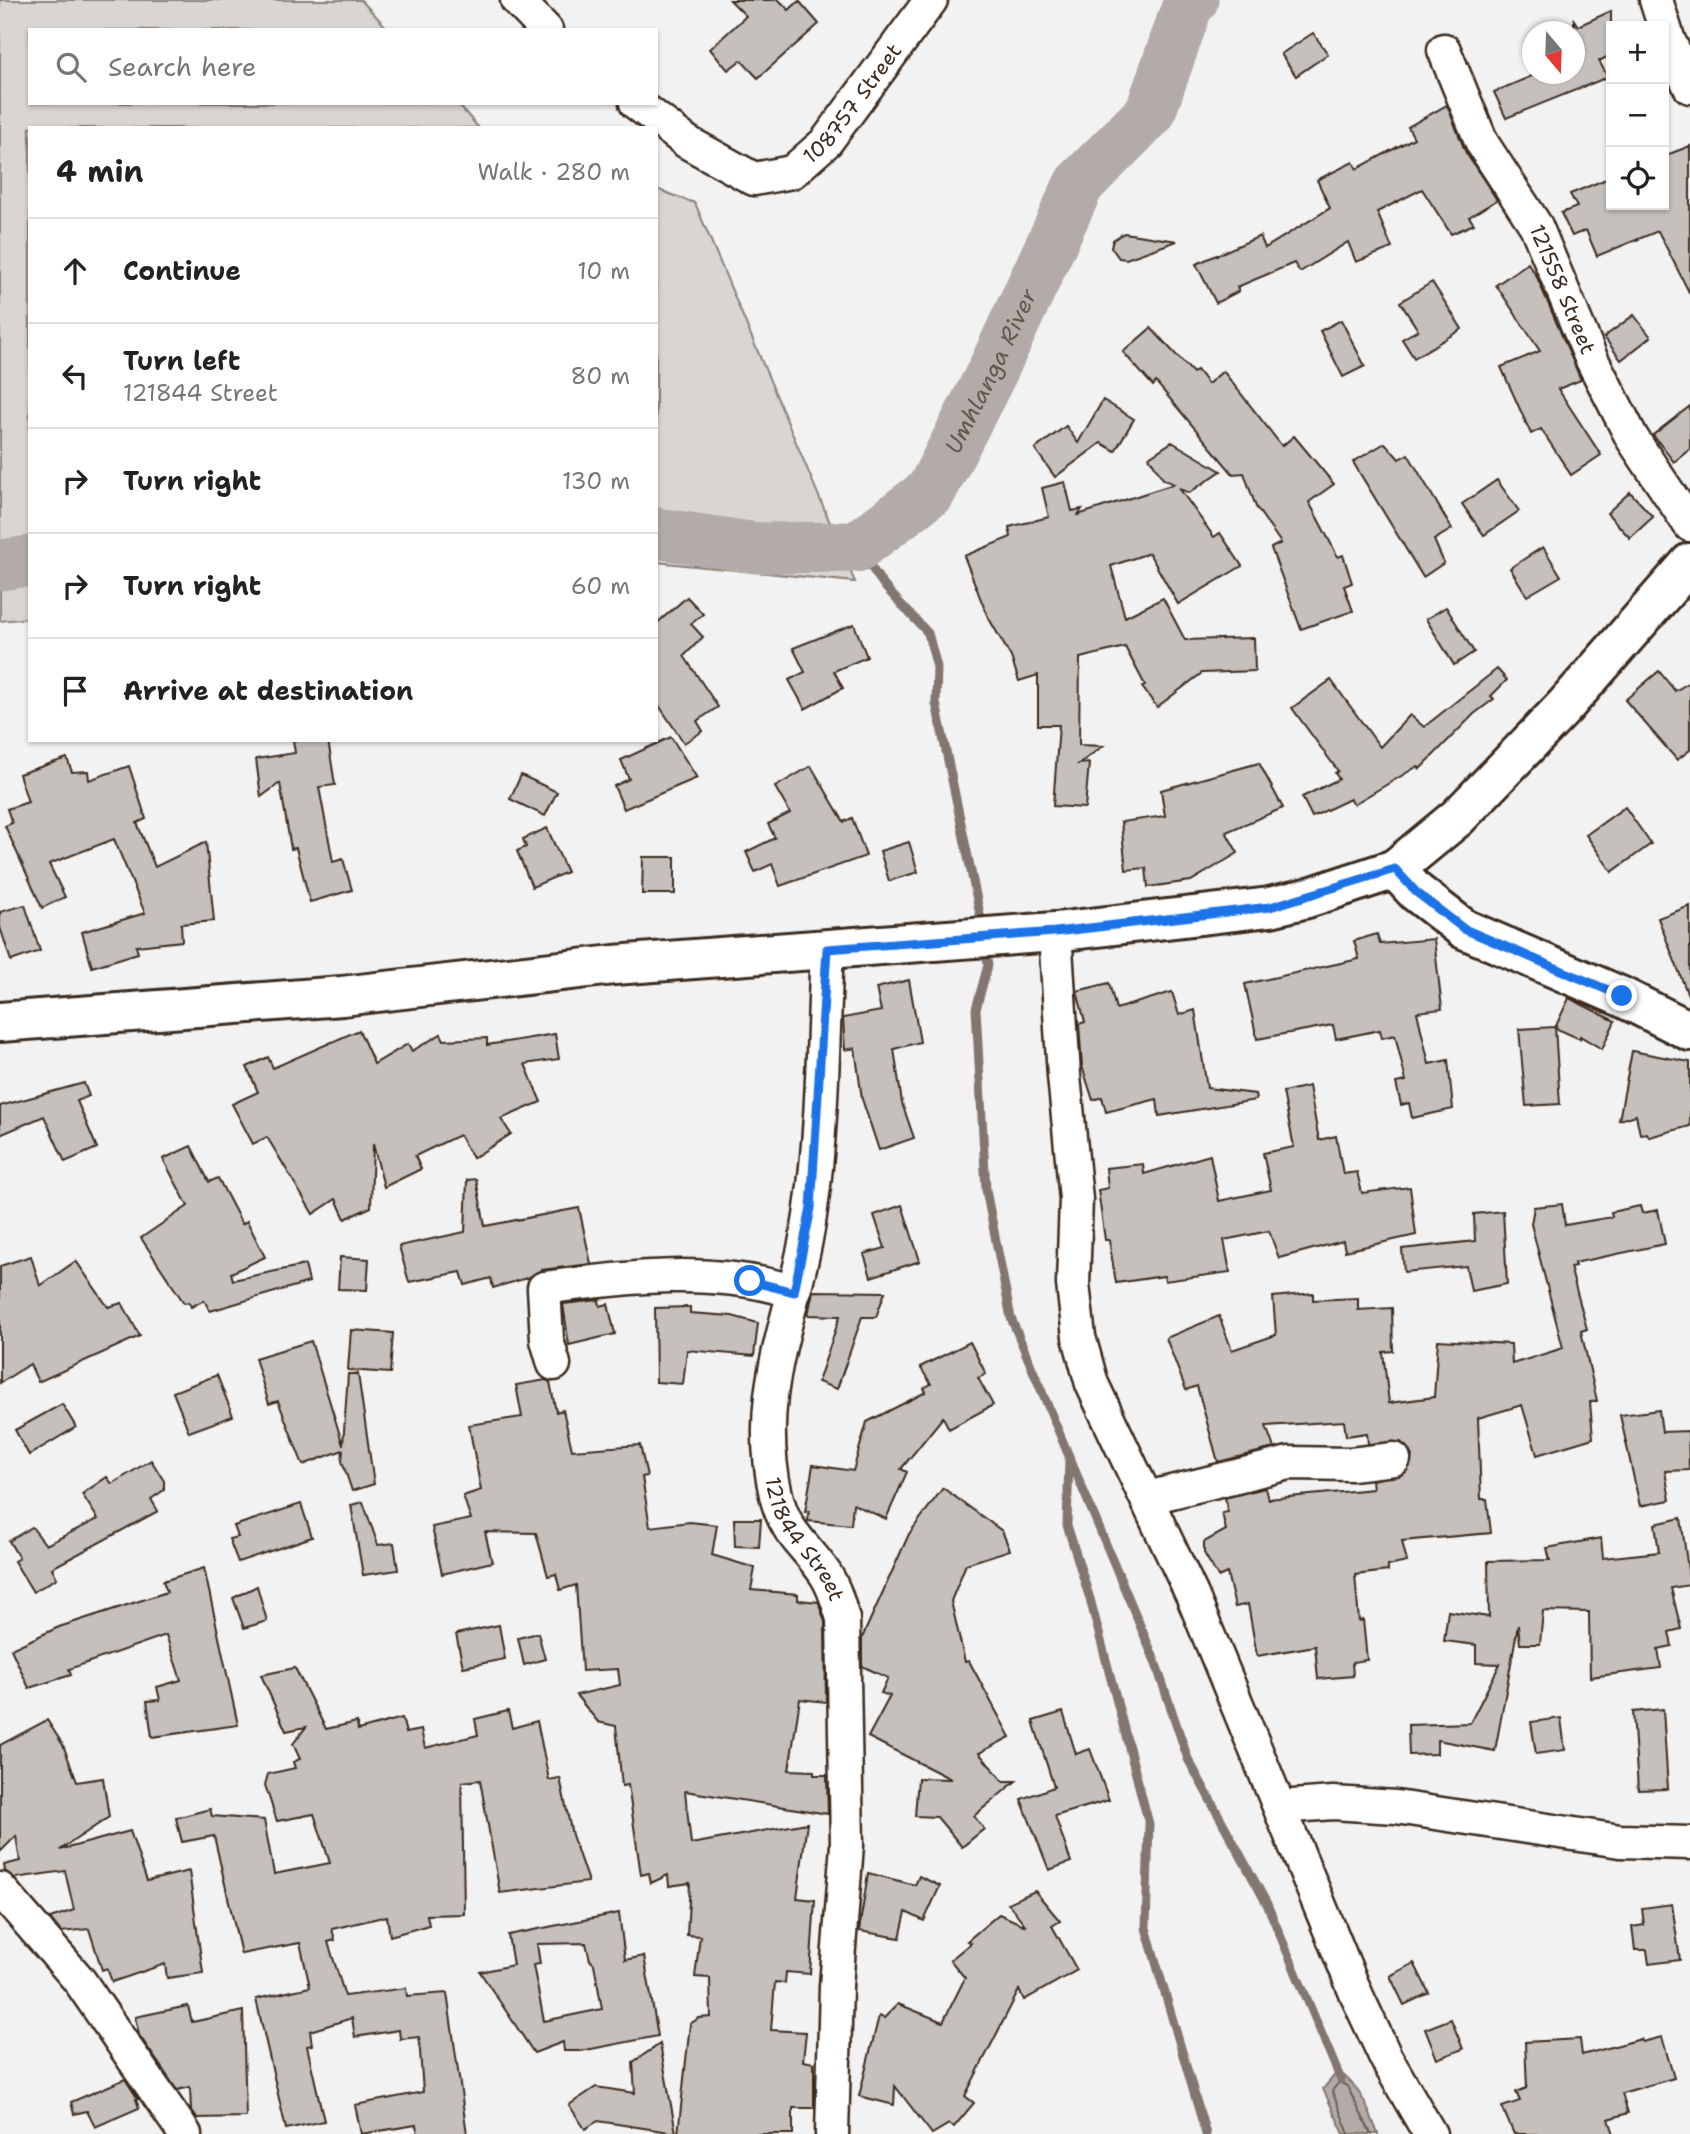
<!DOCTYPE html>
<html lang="en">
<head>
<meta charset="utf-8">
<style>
  :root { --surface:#fff; --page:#f2f2f2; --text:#222; --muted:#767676; --line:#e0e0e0 }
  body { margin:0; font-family:"Shantell Sans",sans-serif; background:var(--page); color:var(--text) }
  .controls { position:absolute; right:21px; top:21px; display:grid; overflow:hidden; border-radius:0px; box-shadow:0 2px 5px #0004 }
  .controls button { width:63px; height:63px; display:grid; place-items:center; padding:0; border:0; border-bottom:2px solid var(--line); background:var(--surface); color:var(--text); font:35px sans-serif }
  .compass { position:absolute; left:1522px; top:21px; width:63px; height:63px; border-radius:50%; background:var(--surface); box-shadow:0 2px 5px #0004; rotate:161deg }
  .stop { position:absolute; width:21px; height:21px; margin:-16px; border:5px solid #1a73e8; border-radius:50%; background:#fff }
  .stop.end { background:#1a73e8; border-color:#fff; box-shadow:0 2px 7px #0008 }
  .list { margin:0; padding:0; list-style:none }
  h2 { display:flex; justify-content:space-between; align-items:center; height:91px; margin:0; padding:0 28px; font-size:30px }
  h2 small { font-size:23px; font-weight:400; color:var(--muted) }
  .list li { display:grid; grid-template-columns:46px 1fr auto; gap:21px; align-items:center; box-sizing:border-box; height:105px; padding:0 28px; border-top:2px solid var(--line) }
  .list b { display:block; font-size:26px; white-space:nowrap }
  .list p { margin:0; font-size:23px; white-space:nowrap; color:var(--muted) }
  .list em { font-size:23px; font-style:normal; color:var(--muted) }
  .icon { flex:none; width:38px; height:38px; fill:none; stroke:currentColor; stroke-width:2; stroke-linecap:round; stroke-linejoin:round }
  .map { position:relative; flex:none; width:1690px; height:2134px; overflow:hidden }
  .search { position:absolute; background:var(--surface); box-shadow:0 2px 5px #0004; left:28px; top:28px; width:630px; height:77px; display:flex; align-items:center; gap:18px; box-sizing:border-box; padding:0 24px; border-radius:0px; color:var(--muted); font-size:26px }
  .panel { position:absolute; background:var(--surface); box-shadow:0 2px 5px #0004; left:28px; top:126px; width:630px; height:616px; border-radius:0px }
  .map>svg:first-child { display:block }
</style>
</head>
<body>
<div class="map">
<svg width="1690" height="2134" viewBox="0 0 1690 2134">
  <rect width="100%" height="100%" fill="#f3f2f2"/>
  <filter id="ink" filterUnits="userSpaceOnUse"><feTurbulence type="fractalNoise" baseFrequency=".0143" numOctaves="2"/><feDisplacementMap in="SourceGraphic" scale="14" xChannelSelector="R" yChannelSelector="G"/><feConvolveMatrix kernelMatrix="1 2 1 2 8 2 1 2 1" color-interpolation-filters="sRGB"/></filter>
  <g filter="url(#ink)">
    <g fill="#d8d5d2" stroke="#8a8078" stroke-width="2">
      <polygon points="0,0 361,0 389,30 30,30 30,103 457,103 479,128 30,128 30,618 0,621"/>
      <polygon points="656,189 695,203 855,582 656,562"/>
    </g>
    <path fill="#b2aba7" stroke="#827770" stroke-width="2" d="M1338,2071C1360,2086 1369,2110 1378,2134H1344L1323,2089Z"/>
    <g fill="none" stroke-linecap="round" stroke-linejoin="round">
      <polyline stroke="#6b5e55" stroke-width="2" points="1349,2134 1332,2091 1339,2082 1347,2086 1371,2134"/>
      <g stroke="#827770" stroke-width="9">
        <polyline points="857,547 885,587 928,633 937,667 936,703 983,929"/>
        <polyline points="985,947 988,965 976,1009 986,1190 1011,1318 1155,1661 1188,1759 1267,1904 1341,2080"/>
        <polyline points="1069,1459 1067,1525 1090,1599 1149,1824 1146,1928 1206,2134"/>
      </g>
      <g stroke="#b2aba7" stroke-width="51">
        <path id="s1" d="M656,533L756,548L857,547L931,491L992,372L1079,184L1150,113L1187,7L1193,0"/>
        <polyline points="0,565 30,561"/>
      </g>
    </g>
    <g fill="#c6c0bd" stroke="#3b2a1e" stroke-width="2" fill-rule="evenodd">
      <polygon points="730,0 779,0 789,10 799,1 819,24 758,78 741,60 728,70 710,49 746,16"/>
      <polygon points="1611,11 1611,55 1599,61 1608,77 1506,118 1494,92 1532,76 1529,69 1532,67 1532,74 1574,74 1574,20 1578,26"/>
      <polygon points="1313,33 1328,54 1296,76 1281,54"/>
      <polygon points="1447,105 1466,153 1497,200 1469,217 1474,224 1451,234 1422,189 1377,212 1392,248 1356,262 1348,242 1300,272 1294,263 1237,287 1239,291 1216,303 1196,264 1260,236 1265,248 1330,208 1317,180 1353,162 1357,169 1414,138 1408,127"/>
      <polygon points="1690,146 1690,294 1658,231 1597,256 1586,230 1572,236 1561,213 1577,207 1570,194 1611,177 1611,205 1664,205 1664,156"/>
      <polygon points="1124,233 1177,241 1126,259 1119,258 1111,247 1113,240"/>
      <polygon points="1528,263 1537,277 1581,380 1558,389 1601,455 1571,475 1541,429 1531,434 1501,367 1540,351 1496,285"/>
      <polygon points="1432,282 1462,329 1414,358 1402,339 1418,330 1400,302"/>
      <polygon points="1634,315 1651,337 1621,360 1604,337"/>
      <polygon points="1341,320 1365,366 1343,377 1320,331"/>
      <polygon points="1151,328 1193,373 1197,370 1208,384 1223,371 1282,446 1294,436 1334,484 1309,502 1338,557 1343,555 1352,583 1344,586 1353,611 1301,629 1271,548 1281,543 1256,507 1244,473 1233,474 1156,382 1153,386 1123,352"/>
      <polygon points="1103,400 1134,419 1115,451 1101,443 1055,477 1035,449 1066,426 1078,443"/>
      <polygon points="1690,406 1690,449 1674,462 1653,435"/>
      <polygon points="1172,442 1221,471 1189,493 1179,488 1214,537 1220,533 1242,566 1178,604 1149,553 1111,566 1125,617 1163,598 1185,640 1254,638 1255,671 1202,673 1157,707 1142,687 1145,685 1125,647 1080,658 1079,745 1103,746 1079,764 1089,763 1085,808 1053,806 1059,725 1038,725 1038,675 1019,681 1011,657 987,615 964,556 1011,537 1009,527 1049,517 1042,488 1065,482 1072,511 1082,509 1078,515 1174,484 1163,479 1149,457"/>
      <polygon points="1385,443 1399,459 1408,454 1452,529 1434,540 1444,563 1423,577 1353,462"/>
      <polygon points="1497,480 1519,511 1484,535 1462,504"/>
      <polygon points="1630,492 1653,517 1630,538 1607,513"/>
      <polygon points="1543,547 1561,576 1527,596 1510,568"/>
      <polygon points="687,597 703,614 691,624 703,637 684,656 718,707 697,721 703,731 684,743 656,701 656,624"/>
      <polygon points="1446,607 1474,652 1454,665 1426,619"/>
      <polygon points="854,624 867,657 834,671 843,688 805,709 789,680 805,672 793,648"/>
      <polygon points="1497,669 1507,680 1491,696 1494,699 1474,714 1420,769 1418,766 1354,804 1350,799 1312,817 1302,797 1339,779 1335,773 1338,771 1292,708 1331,680 1380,747 1410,715 1424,727"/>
      <polygon points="1659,671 1675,691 1690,682 1690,750 1677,760 1625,700"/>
      <polygon points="671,737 697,778 624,809 614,786 629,779 621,760"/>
      <polygon points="293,740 328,740 335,785 319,787 333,862 343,859 352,890 310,902 296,848 291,849 280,783 261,797 256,759 295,753"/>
      <polygon points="67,758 72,772 88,771 89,780 129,766 146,819 137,823 155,867 206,842 214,921 181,924 182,941 136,946 138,953 92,967 82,932 145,913 114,839 49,864 65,897 42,908 5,826 12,823 7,809 28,802 19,774"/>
      <polygon points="1259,763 1283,808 1226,832 1238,853 1191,881 1148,887 1146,868 1126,870 1121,822 1165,816 1161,790"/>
      <polygon points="811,766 844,822 852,818 866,856 780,886 772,864 755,872 746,852 775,838 768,824 790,813 775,787"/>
      <polygon points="521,775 557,792 545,816 510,799"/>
      <polygon points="1625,807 1651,844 1612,872 1586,835"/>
      <polygon points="547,828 567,872 532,887 517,851 526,847 523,839"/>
      <polygon points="909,842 918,872 889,881 880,851"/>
      <polygon points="643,857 675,857 675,894 642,894"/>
      <polygon points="25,905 40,951 11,961 0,927 0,912"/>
      <polygon points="1690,906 1690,995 1688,995 1658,918"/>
      <polygon points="1377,934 1380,944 1434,939 1442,1009 1417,1012 1429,1064 1448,1060 1453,1109 1412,1118 1409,1103 1401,1105 1396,1083 1406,1081 1395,1035 1382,1038 1380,1030 1336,1039 1333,1025 1257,1039 1245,984 1359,959 1354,941"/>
      <polygon points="909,980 920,1042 894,1049 902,1103 914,1138 879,1150 862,1099 855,1048 845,1050 843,1018 881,1011 876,988"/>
      <polygon points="1109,983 1116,1009 1172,992 1179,1015 1195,1010 1207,1088 1255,1094 1256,1100 1159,1116 1157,1099 1106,1112 1102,1097 1093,1100 1082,1066 1079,1024 1085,1022 1077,991"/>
      <polygon points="1569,998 1615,1021 1602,1049 1580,1036 1580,1039 1555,1028"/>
      <polygon points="1555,1027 1560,1104 1526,1106 1519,1029"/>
      <polygon points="359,1030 374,1064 408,1044 412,1051 441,1034 444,1040 487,1038 487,1045 555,1034 559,1059 525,1064 541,1102 501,1119 511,1134 473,1158 459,1135 415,1156 421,1169 384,1187 373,1144 371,1207 345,1219 336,1199 313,1214 267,1137 253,1144 232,1104 258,1092 247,1067 268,1057 273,1068"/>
      <polygon points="1632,1051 1690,1062 1690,1126 1649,1137 1647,1133 1640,1134 1636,1115 1619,1120"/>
      <polygon points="84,1083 89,1096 77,1101 97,1148 65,1162 44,1116 0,1135 0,1106"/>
      <polygon points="1309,1086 1319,1140 1336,1136 1343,1174 1357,1172 1362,1193 1410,1187 1416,1235 1345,1251 1343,1241 1279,1258 1269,1231 1224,1240 1230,1272 1165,1281 1164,1276 1116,1283 1109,1240 1105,1240 1098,1190 1108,1188 1106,1168 1143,1164 1144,1174 1210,1155 1219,1201 1271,1190 1263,1153 1294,1147 1283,1092"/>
      <polygon points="191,1146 209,1182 218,1178 242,1224 247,1221 265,1257 231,1273 233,1280 305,1265 309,1282 210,1311 204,1300 191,1307 189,1302 184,1303 141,1238 188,1206 163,1159"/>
      <polygon points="476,1179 485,1226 579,1208 591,1264 541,1270 530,1277 493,1288 491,1278 465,1285 461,1272 409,1282 399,1246 465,1232 467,1180"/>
      <polygon points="1562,1204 1565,1225 1612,1217 1611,1212 1640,1206 1642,1213 1658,1210 1665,1244 1574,1263 1575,1266 1570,1267 1587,1329 1581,1331 1597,1401 1590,1402 1593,1438 1537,1455 1522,1405 1478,1418 1481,1499 1487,1499 1491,1533 1402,1541 1407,1562 1388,1566 1388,1571 1355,1575 1359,1621 1363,1620 1367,1660 1352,1662 1353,1676 1318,1679 1315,1646 1257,1656 1248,1604 1235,1607 1227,1573 1218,1577 1204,1553 1204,1542 1226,1530 1222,1513 1228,1512 1225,1498 1265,1488 1268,1499 1373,1489 1372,1480 1405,1473 1412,1456 1401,1442 1368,1444 1367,1433 1346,1436 1344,1421 1266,1426 1274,1448 1218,1462 1197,1386 1186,1390 1166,1338 1219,1316 1232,1350 1276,1335 1273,1297 1313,1293 1313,1300 1358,1298 1358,1310 1392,1308 1393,1351 1383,1352 1389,1403 1434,1397 1438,1340 1511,1344 1512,1364 1563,1348 1531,1224 1534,1207"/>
      <polygon points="902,1205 920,1261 871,1277 864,1254 885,1248 874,1215"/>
      <polygon points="1503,1211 1507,1284 1471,1291 1466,1266 1404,1272 1402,1249 1475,1241 1474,1214"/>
      <polygon points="31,1256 40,1286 76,1261 108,1307 122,1303 140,1336 38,1382 30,1364 0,1383 0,1266"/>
      <polygon points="340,1257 369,1259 367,1290 338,1289"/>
      <polygon points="813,1291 885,1292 876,1317 862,1317 837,1389 818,1382 840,1316 808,1315"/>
      <polygon points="599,1300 600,1306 608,1304 615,1334 569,1345 563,1304"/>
      <polygon points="690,1307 690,1313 732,1316 758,1323 754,1356 687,1350 683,1384 656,1382 655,1308"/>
      <polygon points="351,1330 393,1333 390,1373 348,1370"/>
      <polygon points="311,1341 343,1445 348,1374 358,1374 374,1484 352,1491 342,1461 343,1450 303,1465 278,1401 269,1404 255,1358"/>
      <polygon points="970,1342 986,1374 978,1378 993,1405 949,1429 943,1417 901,1469 907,1472 886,1519 853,1504 851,1525 808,1521 809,1511 805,1512 813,1465 853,1471 867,1422 926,1392 924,1388 931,1384 920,1367"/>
      <polygon points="217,1375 233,1416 189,1432 173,1392"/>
      <polygon points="546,1380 550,1382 556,1412 563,1410 572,1450 640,1445 647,1476 642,1477 650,1527 690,1522 717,1525 712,1555 755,1568 751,1590 798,1594 798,1600 819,1602 820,1607 825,1622 826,1702 800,1699 789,1770 814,1771 814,1775 827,1775 828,1814 685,1791 691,1844 807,1823 797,1898 815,1900 810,1974 786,1972 785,1983 775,1982 771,2030 806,2032 803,2061 814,2063 814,2108 793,2108 793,2134 678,2134 690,2024 699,2018 711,2017 710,1978 695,1977 700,1936 687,1935 690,1883 669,1886 668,1875 651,1883 649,1873 641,1875 628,1785 622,1786 616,1726 598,1722 576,1695 620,1685 618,1669 582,1671 576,1585 560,1590 556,1574 548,1576 536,1533 485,1532 492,1562 442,1574 432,1527 471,1519 463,1496 481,1490 469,1425 522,1417 516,1385"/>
      <polygon points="62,1404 76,1427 29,1455 15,1430"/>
      <polygon points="1659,1410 1662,1432 1688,1431 1689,1470 1665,1471 1670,1500 1640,1506 1620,1415"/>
      <polygon points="151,1460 164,1481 164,1490 151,1499 158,1511 52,1568 57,1578 33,1592 14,1561 19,1558 9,1541 32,1527 46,1545 98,1519 82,1494 107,1477 112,1484"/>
      <polygon points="943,1488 1002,1531 1010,1550 966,1564 951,1601 965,1662 969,1661 1010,1737 979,1753 1003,1781 1016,1781 974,1816 984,1829 962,1847 937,1817 915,1816 918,1778 951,1779 868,1737 890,1696 881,1693 888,1678 862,1666 862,1638 909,1534"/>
      <polygon points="363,1502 378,1545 394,1543 398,1570 363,1575 351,1505"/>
      <polygon points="301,1504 312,1537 238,1562 229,1539 238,1537 234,1526"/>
      <polygon points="1681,1518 1690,1585 1671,1588 1681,1629 1669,1632 1672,1646 1658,1649 1661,1668 1590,1677 1589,1612 1543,1611 1540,1644 1520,1644 1518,1625 1495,1751 1437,1740 1437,1754 1409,1755 1408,1725 1470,1723 1500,1664 1476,1663 1476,1645 1444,1641 1448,1611 1489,1617 1488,1561 1550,1560 1547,1548 1601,1538 1603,1558 1659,1552 1655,1524"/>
      <polygon points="734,1519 761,1519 759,1547 735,1546"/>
      <polygon points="204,1568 238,1725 152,1737 147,1701 160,1700 157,1687 181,1680 166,1635 69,1669 71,1675 29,1688 11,1649 59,1627 167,1592 163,1581"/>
      <polygon points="257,1586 267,1621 244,1628 233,1598"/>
      <polygon points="499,1625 505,1659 463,1667 456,1634"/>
      <polygon points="538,1633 545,1659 524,1665 518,1638"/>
      <polygon points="295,1668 326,1729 357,1722 358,1730 402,1718 406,1733 421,1730 425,1748 478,1735 475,1719 508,1711 512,1728 537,1721 549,1780 560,1778 572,1835 588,1882 500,1893 480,1780 462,1782 464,1914 427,1915 429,1925 390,1936 387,1916 332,1929 335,1940 328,1942 345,1996 406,1988 407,1996 447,1993 467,2134 418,2134 416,2125 361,2134 355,2105 423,2092 419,2037 400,2039 399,2030 355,2037 352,2018 310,2031 312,2045 307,2046 324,2121 286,2129 256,1999 310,1987 300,1943 241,1954 214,1836 182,1842 176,1818 210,1809 212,1816 264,1820 274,1874 330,1863 314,1814 277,1821 265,1785 268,1774 295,1768 293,1762 300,1759 293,1744 306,1727 286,1731 261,1675"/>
      <polygon points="1663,1709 1668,1789 1638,1790 1633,1712"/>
      <polygon points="1063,1712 1076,1754 1090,1749 1109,1800 1055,1816 1071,1862 1049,1870 1021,1799 1054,1787 1033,1721"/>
      <polygon points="1561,1718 1565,1750 1536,1754 1531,1722"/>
      <polygon points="47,1720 63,1745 77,1782 103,1778 109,1817 60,1850 130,1831 147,1881 189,1871 203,1973 167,1978 165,1964 112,1982 107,1968 102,1970 89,1929 61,1932 50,1918 74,1910 65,1871 15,1878 5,1871 4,1865 20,1861 16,1836 0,1852 0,1745"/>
      <polygon points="868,1873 915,1885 919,1876 940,1886 924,1921 906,1912 900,1938 859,1931"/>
      <polygon points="1035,1891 1060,1921 1052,1926 1077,1970 1024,2000 1019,1990 965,2096 974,2103 954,2127 949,2124 932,2134 895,2086 894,2105 859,2096 879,2016 884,2018 898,2004 943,2022 965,1978 950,1960 971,1943 967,1941 999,1914 1026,1926 1008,1903"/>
      <polygon points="1672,1904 1680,1960 1649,1964 1647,1950 1635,1950 1632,1927 1644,1925 1642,1908"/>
      <path d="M619,1913L625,1960L644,1956L658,2036L581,2051H564L563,2042L534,2053L480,1972L513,1965L508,1935ZM586,1943L590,1960L594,1964L602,2009L544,2021L533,1965L540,1964L537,1944Z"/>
      <polygon points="1414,1963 1429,1993 1404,2005 1390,1976"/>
      <polygon points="188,2006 192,2022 243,2011 246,2117 197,2118 191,2110 190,2087 177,2090 139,2035 135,2017"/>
      <polygon points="1451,2019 1463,2049 1437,2059 1425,2029"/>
      <polygon points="1662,2037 1674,2078 1622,2093 1628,2113 1609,2119 1614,2134 1514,2134 1502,2107 1520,2101 1516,2092 1527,2088 1525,2042 1580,2039 1582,2055 1641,2039 1642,2042"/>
      <polygon points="660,2044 676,2133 598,2121 585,2129 569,2105 596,2087 635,2093 633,2062"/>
      <polygon points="125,2079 138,2099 136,2099 139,2108 95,2127 87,2111 74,2114 71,2102"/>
    </g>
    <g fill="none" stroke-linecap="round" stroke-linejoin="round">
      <g stroke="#3b2a1e" stroke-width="37">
        <g id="street">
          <polyline points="517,0 546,30"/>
          <polyline points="1656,0 1669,41 1690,87"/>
          <path id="s2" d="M1444,50L1482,143L1536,226L1591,358L1632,438L1690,525"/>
          <path id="s3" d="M636,103L687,142L754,179L792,172L826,142L931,0"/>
          <polyline points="1055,932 1064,1076 1076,1199 1073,1284 1079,1337 1092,1384 1192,1595 1357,1996 1386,2058 1430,2134"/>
          <path id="s4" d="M827,949C823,1034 823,1125 811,1209C798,1310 751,1388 776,1495C785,1534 806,1545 826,1575C835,1589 838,1603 843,1619L847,1845L836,1986L832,2134"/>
          <path d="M554,1364L547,1340L544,1288C625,1277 715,1266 794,1292"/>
          <polyline points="1147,1498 1289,1463 1351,1464 1394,1459"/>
          <polyline points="1280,1807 1333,1803 1396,1807 1620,1841 1690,1843"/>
          <polyline points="0,1889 79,1980 185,2134"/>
        </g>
      </g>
      <g stroke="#3b2a1e" stroke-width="44">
        <g id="secondary">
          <polyline points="1395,869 1416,892 1464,929 1622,997 1690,1031"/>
          <polyline points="0,1022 342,996 614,965 1055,932 1270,907 1307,898 1395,869 1458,817 1564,707 1690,563"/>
        </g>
      </g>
      <use href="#street" stroke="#fff" stroke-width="32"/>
      <use href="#secondary" stroke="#fff" stroke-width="38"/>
    </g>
  </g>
  <g fill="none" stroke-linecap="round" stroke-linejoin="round" filter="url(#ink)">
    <polyline stroke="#1a73e8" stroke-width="9" points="750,1281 794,1292 811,1208 827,949 1055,932 1270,907 1395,869 1416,892 1464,929 1622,996"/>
  </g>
  <g text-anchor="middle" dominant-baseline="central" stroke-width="7" stroke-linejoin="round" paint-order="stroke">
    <g font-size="21" fill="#3b2a1e" stroke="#fff">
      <text stroke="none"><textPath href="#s3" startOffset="271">108757 Street</textPath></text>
      <text stroke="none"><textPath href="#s2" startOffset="268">121558 Street</textPath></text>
      <text stroke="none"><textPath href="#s4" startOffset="604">121844 Street</textPath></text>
    </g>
    <g font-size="23" font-style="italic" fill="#65574e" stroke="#fff">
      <text stroke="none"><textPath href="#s1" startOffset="429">Umhlanga River</textPath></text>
    </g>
  </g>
</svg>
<div class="controls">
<button>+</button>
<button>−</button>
<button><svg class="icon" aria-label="locate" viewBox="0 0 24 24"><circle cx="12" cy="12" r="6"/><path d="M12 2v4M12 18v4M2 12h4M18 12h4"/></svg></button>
</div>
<svg class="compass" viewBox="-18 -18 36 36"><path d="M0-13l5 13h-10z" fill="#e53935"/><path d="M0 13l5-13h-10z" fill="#767676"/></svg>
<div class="stop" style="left:750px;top:1281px"></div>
<div class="stop end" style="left:1622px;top:996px"></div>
<div class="search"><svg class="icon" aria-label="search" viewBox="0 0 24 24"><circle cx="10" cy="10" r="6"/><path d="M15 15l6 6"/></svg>Search here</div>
<section class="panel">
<h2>4 min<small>Walk · 280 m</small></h2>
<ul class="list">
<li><svg class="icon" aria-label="ahead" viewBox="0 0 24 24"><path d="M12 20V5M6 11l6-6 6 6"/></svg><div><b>Continue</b></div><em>10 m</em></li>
<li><svg class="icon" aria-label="left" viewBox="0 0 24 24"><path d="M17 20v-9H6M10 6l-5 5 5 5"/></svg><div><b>Turn left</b><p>121844 Street</p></div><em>80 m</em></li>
<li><svg class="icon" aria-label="right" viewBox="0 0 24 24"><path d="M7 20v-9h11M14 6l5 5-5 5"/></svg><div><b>Turn right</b></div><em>130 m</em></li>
<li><svg class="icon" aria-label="right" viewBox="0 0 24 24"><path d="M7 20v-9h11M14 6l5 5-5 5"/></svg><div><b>Turn right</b></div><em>60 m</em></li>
<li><svg class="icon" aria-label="arrive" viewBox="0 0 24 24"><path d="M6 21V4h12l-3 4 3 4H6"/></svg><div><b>Arrive at destination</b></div></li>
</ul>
</section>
</div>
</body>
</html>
